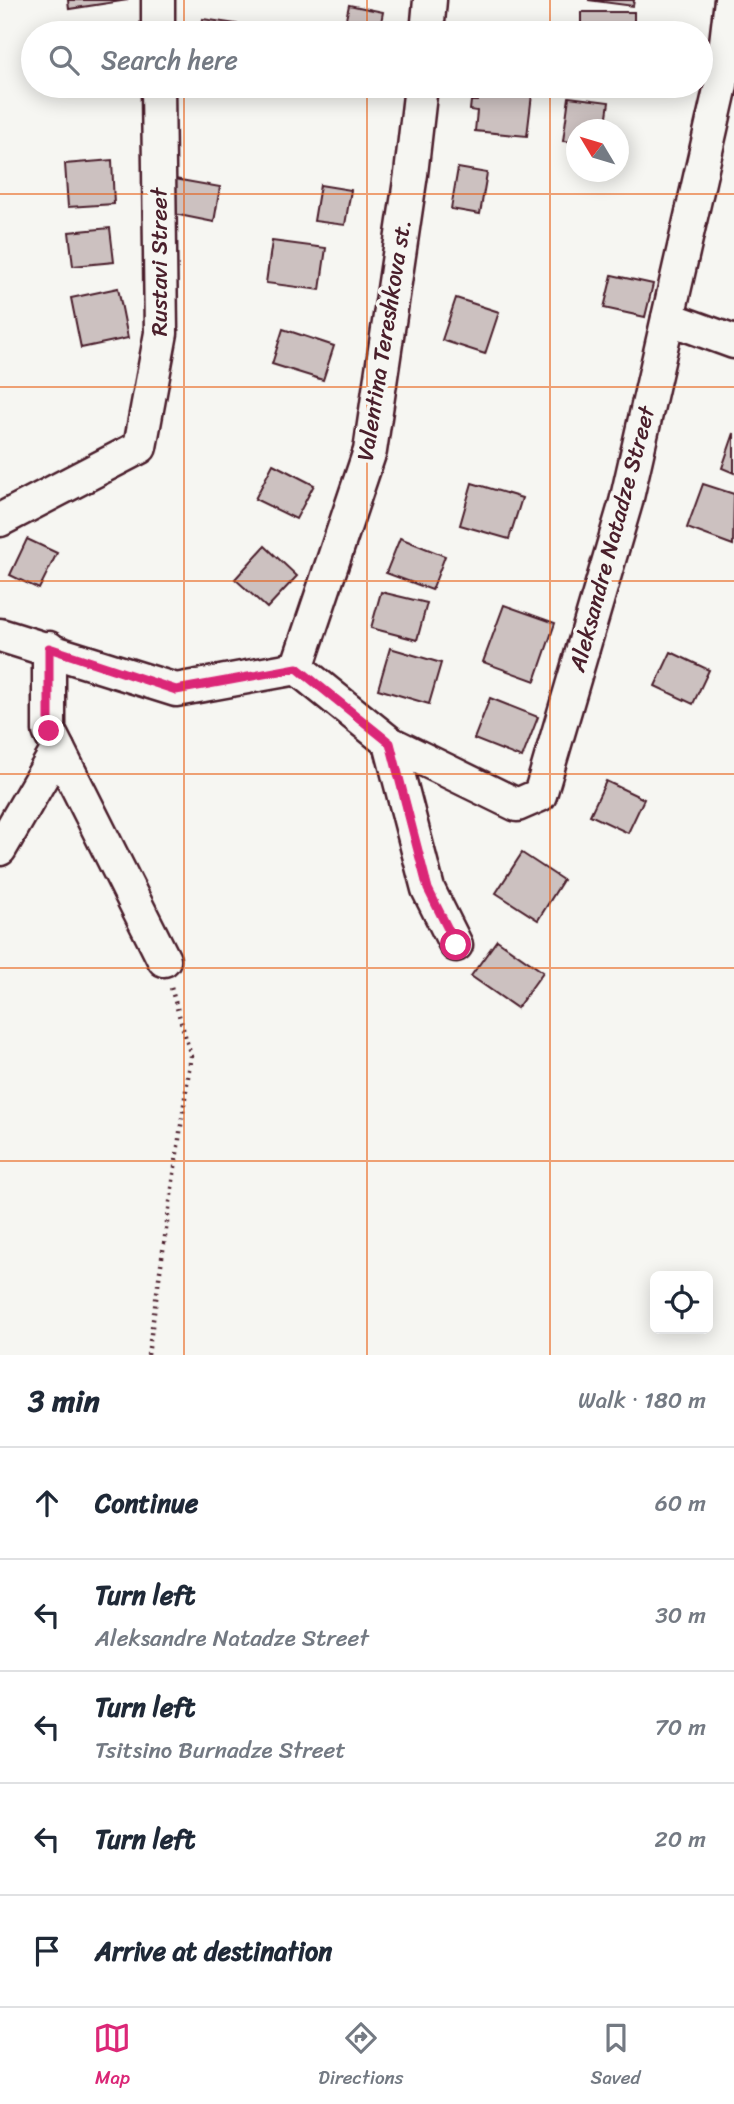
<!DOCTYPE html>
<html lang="en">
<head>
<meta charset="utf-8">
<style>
  :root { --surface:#fff; --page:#f6f6f7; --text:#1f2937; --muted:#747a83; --line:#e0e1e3; --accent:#db2777 }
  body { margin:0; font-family:Sriracha,sans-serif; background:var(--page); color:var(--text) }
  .controls { position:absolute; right:21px; bottom:21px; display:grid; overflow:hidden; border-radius:10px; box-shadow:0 4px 18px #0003 }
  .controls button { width:63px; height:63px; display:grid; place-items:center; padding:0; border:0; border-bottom:2px solid var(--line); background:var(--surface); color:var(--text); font:35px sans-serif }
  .compass { position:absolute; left:566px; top:119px; width:63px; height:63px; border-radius:50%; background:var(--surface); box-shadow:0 4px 18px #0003; rotate:308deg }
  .stop { position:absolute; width:21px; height:21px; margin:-16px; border:5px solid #db2777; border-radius:50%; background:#fff }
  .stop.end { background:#db2777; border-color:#fff; box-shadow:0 2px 7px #0008 }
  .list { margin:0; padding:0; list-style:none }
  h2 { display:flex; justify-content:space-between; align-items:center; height:91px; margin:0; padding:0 28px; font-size:30px }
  h2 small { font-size:23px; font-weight:400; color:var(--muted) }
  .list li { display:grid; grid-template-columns:46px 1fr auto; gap:21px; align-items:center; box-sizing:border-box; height:112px; padding:0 28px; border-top:2px solid var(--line) }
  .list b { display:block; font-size:26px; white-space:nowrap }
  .list p { margin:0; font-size:23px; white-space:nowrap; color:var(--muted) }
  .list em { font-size:23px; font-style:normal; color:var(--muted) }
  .icon { flex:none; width:38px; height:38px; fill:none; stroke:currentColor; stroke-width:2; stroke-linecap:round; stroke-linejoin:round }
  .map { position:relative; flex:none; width:734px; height:1355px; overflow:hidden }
  .search { position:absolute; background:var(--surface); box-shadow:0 4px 18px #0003; left:21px; right:21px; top:21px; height:77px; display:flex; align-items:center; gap:18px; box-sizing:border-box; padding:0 24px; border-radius:38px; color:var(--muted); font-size:26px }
  .sheet { height:651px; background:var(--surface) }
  nav { display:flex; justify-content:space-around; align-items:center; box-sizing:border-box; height:98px; border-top:2px solid var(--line); background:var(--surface); font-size:19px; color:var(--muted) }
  nav a { display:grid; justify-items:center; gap:4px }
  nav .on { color:var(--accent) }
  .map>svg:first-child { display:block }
</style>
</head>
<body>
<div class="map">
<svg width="734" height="1355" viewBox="0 0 734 1355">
  <rect width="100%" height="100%" fill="#f6f6f2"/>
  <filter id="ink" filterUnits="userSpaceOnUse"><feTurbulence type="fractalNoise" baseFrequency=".0143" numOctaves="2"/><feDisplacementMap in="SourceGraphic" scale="14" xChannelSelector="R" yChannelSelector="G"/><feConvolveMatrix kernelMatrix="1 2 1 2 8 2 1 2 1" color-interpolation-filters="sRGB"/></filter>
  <g filter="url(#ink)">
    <g fill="#ccc1c0" stroke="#4a1f2b" stroke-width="2">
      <polygon points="68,0 128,0 69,9"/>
      <polygon points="588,0 634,0 633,6"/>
      <polygon points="349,5 383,12 379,33 343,33"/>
      <rect x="581" y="12" width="53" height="21"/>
      <polygon points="203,19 243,25 242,33 201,33"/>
      <polygon points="479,86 533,86 527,136 475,131 477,111 470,110 471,101 478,101"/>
      <polygon points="569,97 609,102 605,130 576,130 576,142 563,141"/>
      <polygon points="112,160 114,204 68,207 65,164"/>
      <polygon points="458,168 487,173 480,214 451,209"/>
      <polygon points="175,179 220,187 214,222 169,213"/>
      <polygon points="320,185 351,190 345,225 314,221"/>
      <polygon points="110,228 114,262 73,266 69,232"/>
      <polygon points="272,241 326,248 320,290 266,283"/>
      <polygon points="612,275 653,284 645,317 604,308"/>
      <polygon points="118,288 128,338 81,348 71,298"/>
      <polygon points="456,298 499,312 485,354 442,340"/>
      <polygon points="283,329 334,346 323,380 272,364"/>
      <polygon points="734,433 734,473 722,468"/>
      <polygon points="273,464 314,485 296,519 255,499"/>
      <polygon points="472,483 522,498 509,539 460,525"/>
      <polygon points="703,484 734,494 733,545 687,528"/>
      <polygon points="400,538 445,556 432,590 386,573"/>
      <polygon points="27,539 57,553 39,589 10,575"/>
      <polygon points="265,546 297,576 267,608 235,579"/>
      <polygon points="381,592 427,603 417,640 371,628"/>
      <polygon points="504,605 555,623 535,681 483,662"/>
      <polygon points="390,648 441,663 429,704 378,689"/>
      <polygon points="671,652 709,670 693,704 655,686"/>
      <polygon points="490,698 538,717 522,758 474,739"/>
      <polygon points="606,781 644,799 628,833 590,815"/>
      <polygon points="522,853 563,880 538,920 496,893"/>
      <polygon points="497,940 543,972 517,1008 471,976"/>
    </g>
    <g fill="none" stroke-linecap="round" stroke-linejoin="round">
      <g stroke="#4a1f2b" stroke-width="37">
        <g id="minor">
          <polyline points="158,33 158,0"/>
          <polyline points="427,33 430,0"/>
          <polyline points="668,318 734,342"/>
          <polyline points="0,520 140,447 161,333 158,86"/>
          <polyline points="0,635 176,690 297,668"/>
          <polyline points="49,648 49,731 164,960"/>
          <polyline points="297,668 390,743 517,805 540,795 626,502 721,85 731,0"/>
          <polyline points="297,668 370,451 411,174 421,86"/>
          <polyline points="390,743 428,889 456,945"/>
          <polyline points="0,849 58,749"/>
        </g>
      </g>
      <polyline stroke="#4a1f2b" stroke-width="4.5" stroke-dasharray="2 5" stroke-linecap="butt" points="148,1355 191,1056 170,984"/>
      <use href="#minor" stroke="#f6f6f2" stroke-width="32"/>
    </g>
  </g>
  <g fill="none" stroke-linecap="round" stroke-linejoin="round" filter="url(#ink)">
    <polyline stroke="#db2777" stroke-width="9" points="49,731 49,648 176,690 297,668 390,743 428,889 456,945"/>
  </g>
  <path fill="none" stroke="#e8590c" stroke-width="2" stroke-opacity="0.55" d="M184,0V33M367,0V33M550,0V33M184,86V1355M367,86V1355M550,86V1355M0,194H734M0,387H734M0,581H734M0,774H734M0,968H734M0,1161H734"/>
  <g text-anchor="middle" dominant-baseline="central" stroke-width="7" stroke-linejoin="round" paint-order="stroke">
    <g font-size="23" fill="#4a1f2b" stroke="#f6f6f2">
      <text transform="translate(159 262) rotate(-90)">Rustavi Street</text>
      <text transform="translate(384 340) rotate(-81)">Valentina Tereshkova st.</text>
      <text transform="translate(612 539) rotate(-75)">Aleksandre Natadze Street</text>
    </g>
  </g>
</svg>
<div class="controls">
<button><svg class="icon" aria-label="locate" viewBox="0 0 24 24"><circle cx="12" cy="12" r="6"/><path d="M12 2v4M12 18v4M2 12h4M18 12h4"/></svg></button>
</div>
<svg class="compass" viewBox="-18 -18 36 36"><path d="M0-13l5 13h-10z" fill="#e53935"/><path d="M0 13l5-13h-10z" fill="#747a83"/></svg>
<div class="stop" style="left:456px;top:945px"></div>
<div class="stop end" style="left:49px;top:731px"></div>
<div class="search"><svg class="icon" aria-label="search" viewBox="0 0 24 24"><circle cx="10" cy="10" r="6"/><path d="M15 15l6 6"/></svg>Search here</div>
</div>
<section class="sheet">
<h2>3 min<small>Walk · 180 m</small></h2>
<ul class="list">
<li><svg class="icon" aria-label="ahead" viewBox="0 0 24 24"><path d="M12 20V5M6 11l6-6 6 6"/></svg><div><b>Continue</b></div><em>60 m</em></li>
<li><svg class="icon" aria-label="left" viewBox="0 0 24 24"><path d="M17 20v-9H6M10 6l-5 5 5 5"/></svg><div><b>Turn left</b><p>Aleksandre Natadze Street</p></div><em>30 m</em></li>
<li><svg class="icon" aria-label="left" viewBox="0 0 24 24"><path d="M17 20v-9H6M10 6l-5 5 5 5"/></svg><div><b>Turn left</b><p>Tsitsino Burnadze Street</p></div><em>70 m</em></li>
<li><svg class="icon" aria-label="left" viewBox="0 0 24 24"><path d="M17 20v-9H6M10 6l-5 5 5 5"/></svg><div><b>Turn left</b></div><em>20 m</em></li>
<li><svg class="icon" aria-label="arrive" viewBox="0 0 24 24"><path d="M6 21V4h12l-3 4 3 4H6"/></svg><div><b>Arrive at destination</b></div></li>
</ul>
</section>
<nav>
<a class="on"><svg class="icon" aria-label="map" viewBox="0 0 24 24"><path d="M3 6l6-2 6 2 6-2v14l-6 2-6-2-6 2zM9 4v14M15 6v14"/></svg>Map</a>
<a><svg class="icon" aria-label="directions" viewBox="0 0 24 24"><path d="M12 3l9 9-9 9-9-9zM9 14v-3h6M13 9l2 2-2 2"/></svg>Directions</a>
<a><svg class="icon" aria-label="saved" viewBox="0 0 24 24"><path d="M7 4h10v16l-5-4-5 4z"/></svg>Saved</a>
</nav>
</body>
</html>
